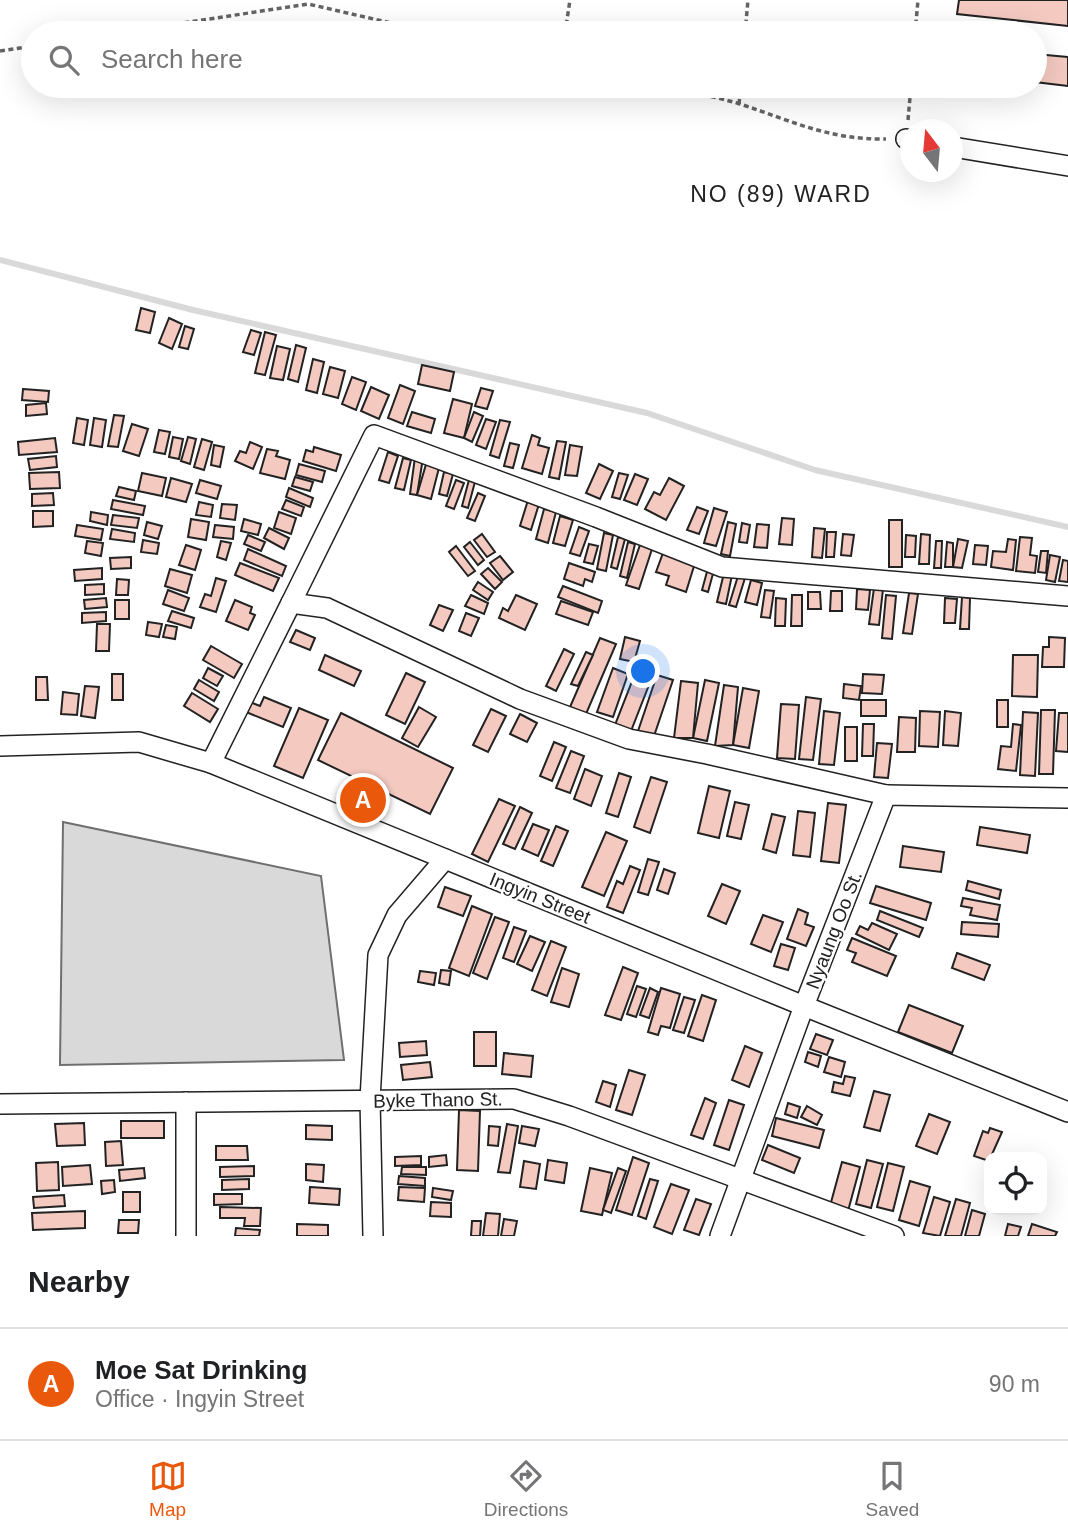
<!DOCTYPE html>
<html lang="en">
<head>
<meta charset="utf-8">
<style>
  :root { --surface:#fff; --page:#f2f2f2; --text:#202124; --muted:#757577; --line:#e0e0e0; --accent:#ea580c }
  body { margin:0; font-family:Arial,sans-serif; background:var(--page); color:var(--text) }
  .controls { position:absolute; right:21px; bottom:21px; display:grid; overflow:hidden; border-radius:14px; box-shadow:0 7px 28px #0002 }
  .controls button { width:63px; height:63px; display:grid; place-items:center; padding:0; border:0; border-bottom:2px solid var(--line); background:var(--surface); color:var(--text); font:35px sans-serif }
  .compass { position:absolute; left:900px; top:119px; width:63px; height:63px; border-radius:50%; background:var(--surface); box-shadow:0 7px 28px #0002; rotate:344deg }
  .you { position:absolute; left:644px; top:672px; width:24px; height:24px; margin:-18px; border:5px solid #fff; border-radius:50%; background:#1a73e8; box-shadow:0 0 0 10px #1a73e833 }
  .badge { display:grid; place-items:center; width:46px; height:46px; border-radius:50%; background:var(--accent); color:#fff; font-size:23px; font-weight:700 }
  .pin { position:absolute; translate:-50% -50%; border:4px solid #fff; box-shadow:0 2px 7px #0006 }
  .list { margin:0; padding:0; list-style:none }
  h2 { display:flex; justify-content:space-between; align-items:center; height:91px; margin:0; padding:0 28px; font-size:30px }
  h2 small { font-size:23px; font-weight:400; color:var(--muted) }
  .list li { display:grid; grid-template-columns:46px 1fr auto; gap:21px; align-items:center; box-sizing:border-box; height:112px; padding:0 28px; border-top:2px solid var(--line) }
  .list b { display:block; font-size:26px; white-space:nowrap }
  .list p { margin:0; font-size:23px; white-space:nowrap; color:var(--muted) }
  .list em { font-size:23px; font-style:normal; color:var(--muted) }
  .icon { flex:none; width:38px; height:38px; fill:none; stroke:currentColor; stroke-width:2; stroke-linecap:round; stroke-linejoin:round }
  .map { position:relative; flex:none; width:1068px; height:1236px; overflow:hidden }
  .search { position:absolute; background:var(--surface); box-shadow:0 7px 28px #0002; left:21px; right:21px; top:21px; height:77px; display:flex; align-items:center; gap:18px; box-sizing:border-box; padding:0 24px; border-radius:38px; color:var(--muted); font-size:26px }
  .sheet { height:203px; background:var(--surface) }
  nav { display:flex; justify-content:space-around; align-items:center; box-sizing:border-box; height:98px; border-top:2px solid var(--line); background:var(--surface); font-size:19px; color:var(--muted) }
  nav a { display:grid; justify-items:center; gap:4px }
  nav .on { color:var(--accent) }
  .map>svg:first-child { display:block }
</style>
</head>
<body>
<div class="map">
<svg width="1068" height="1236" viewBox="0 0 1068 1236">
  <rect width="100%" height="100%" fill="#fff"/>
  <polygon fill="#d9d9d9" stroke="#6f6f6f" stroke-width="2" points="63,822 321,876 344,1060 60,1065"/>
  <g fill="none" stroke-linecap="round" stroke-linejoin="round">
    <polyline stroke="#d9d9d9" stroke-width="6" points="0,260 193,310 647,413 815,470 1068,527"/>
  </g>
  <g fill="#f3c9c0" stroke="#222" stroke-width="2">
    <polygon points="959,0 1068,0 1068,26 957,14"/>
    <polygon points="1035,54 1068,57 1068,86 1035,82"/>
    <polygon points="141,308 155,312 150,333 136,330"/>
    <polygon points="169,318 182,324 172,349 159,343"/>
    <polygon points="185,326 194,329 188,349 179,347"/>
    <polygon points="251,330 261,333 254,355 243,352"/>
    <polygon points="265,332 276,335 265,375 255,373"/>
    <polygon points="296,345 306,348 298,382 288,379"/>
    <polygon points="277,346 290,349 283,380 270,378"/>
    <polygon points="313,359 324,362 317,393 306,390"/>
    <polygon points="422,365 454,372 450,391 418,384"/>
    <polygon points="330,367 345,371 338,398 323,394"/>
    <polygon points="352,377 366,382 356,410 342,404"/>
    <polygon points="400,385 415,391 403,424 388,418"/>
    <polygon points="371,387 389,395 379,419 361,411"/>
    <polygon points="481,388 493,391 487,409 475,406"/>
    <polygon points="23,389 49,391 48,402 22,400"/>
    <polygon points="453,399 472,404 464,438 444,433"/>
    <polygon points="46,403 47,414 26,416 26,405"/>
    <polygon points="412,412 435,419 431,433 407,426"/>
    <polygon points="474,412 483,416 472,442 464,438"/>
    <polygon points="114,415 124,416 118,447 108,446"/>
    <polygon points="77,418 88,420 84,445 73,443"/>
    <polygon points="94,418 106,420 102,447 90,445"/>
    <polygon points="486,419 496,422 486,449 476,445"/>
    <polygon points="500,420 510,422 499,458 490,455"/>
    <polygon points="132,424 148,429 139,456 123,451"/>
    <polygon points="159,430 170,432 165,454 154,452"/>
    <polygon points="532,435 540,438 538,445 549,448 542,474 522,468"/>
    <polygon points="173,437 183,439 179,459 169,457"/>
    <polygon points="188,437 196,439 190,464 181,461"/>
    <polygon points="55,438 57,452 19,455 18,442"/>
    <polygon points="202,439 212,442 204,470 194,467"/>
    <polygon points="557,441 566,442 559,479 549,477"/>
    <polygon points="250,442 262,447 253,469 235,461 240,451 246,453"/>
    <polygon points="510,443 519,445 513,468 504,466"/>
    <polygon points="214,445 224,447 220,467 211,465"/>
    <polygon points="570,445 582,447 577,476 565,475"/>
    <polygon points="314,447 341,455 336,471 303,461 306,450 313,452"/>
    <polygon points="267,449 278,451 276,456 290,460 285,479 260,473"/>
    <polygon points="388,452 398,456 389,483 379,480"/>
    <polygon points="56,456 57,467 30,470 28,459"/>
    <polygon points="415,457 423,458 417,495 410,494"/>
    <polygon points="403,458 411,460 404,490 395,488"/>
    <polygon points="427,461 440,464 431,499 417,495"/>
    <polygon points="299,464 325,471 322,482 296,475"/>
    <polygon points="599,464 613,471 600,499 586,493"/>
    <polygon points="59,472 60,488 30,489 29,473"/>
    <polygon points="444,472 453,474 447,496 439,494"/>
    <polygon points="142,473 166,478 162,496 138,491"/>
    <polygon points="619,473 628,475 620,499 612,497"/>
    <polygon points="635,474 648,479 637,505 624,500"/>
    <polygon points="470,476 476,478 468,508 462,506"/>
    <polygon points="295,477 313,482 310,491 292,486"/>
    <polygon points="171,478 192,484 186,502 166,497"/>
    <polygon points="669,478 684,486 666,520 645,509 654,492 660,495"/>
    <polygon points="200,480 221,486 217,499 196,493"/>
    <polygon points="456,480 464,483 454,509 446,506"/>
    <polygon points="119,487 136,491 134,500 116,496"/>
    <polygon points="289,488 313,498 310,507 286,497"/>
    <polygon points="53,493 54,505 32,506 32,494"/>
    <polygon points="478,493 485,496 475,521 467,518"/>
    <polygon points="113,500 145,506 143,515 111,509"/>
    <polygon points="286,500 304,507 301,516 282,509"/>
    <polygon points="528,500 539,504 531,530 520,526"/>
    <polygon points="199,502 213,505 211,517 196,515"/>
    <polygon points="222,504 237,505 235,520 220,518"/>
    <polygon points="697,507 708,511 699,534 687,530"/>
    <polygon points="714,508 727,512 716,546 704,543"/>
    <polygon points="544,509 556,512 548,543 536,539"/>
    <polygon points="33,511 53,511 53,526 33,527"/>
    <polygon points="91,512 108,515 107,525 90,521"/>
    <polygon points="279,512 296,518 291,534 274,528"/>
    <polygon points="113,515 139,518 137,528 111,525"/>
    <polygon points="560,516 573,520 565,546 553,543"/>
    <polygon points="782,518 794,519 792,545 779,544"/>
    <polygon points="191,519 209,522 206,540 188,537"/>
    <polygon points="244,519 261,524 258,535 241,531"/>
    <rect x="889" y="520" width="13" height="47"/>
    <polygon points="147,522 162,526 158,539 144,535"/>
    <polygon points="728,522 736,524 730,556 721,554"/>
    <polygon points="742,523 750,525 747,543 739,542"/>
    <polygon points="757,524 769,525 767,548 754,547"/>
    <polygon points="77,525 103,529 101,540 75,536"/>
    <polygon points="215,525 234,527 233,539 213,537"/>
    <polygon points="579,527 589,531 580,556 570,553"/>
    <polygon points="269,528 289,538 284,549 264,538"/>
    <polygon points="814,528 825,529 822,558 812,557"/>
    <polygon points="112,529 135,533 134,542 110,539"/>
    <polygon points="827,532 836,532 834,557 826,557"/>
    <polygon points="604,533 613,535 606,571 597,569"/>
    <polygon points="482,534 495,552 487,557 474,540"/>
    <polygon points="843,534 854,535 851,556 841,555"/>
    <polygon points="921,534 930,535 929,564 919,564"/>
    <polygon points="248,535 265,542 261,551 244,544"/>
    <polygon points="906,535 916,536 915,557 905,557"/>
    <polygon points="618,537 625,539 617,569 611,567"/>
    <polygon points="1020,537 1032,538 1030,555 1037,556 1035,573 1016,571"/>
    <polygon points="958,539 968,541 962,568 953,567"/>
    <polygon points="1008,539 1016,540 1013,570 991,567 993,551 1006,552"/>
    <polygon points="143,540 159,543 157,554 141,552"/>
    <polygon points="87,541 103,543 101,556 85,553"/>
    <polygon points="221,541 231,543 226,560 217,557"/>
    <polygon points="936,541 942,541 941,568 934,568"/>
    <polygon points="470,542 484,560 478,565 464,547"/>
    <polygon points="628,542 635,544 627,578 620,576"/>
    <polygon points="641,542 653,546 639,589 626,585"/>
    <polygon points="947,542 953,543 953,567 945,567"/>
    <polygon points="589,544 598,546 593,564 584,562"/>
    <polygon points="186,545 201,550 195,570 179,565"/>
    <polygon points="975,545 988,546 986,565 973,564"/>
    <polygon points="456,546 475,571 468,576 449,552"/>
    <polygon points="248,549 286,566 282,576 244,560"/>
    <polygon points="1041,551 1048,551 1046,573 1038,572"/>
    <polygon points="663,553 695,563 686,592 666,585 669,576 656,572"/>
    <polygon points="1050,555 1060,557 1055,582 1046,580"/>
    <polygon points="500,556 513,572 503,580 490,563"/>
    <polygon points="131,557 131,568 111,569 110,558"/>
    <polygon points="1063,560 1068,561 1068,582 1059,581"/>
    <polygon points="240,563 279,578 273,591 235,575"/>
    <polygon points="569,563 595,572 592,582 585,579 583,586 564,579"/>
    <polygon points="102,568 102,579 75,581 74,570"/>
    <polygon points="488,568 502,582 495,589 481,574"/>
    <polygon points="708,568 714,570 708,592 702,590"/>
    <polygon points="170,569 192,575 187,593 165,586"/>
    <polygon points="724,573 732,575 726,604 717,602"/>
    <polygon points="738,576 745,578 736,607 729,605"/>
    <polygon points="216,578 226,581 216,612 200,607 205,594 211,596"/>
    <polygon points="117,579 129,580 128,595 116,595"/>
    <polygon points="751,580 762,583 757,605 745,602"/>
    <polygon points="478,582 493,592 488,600 473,590"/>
    <polygon points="104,584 104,594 85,595 85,585"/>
    <polygon points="563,586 602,601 598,613 558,597"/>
    <polygon points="874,588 883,589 879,625 869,624"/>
    <polygon points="857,589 870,590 868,610 856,609"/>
    <polygon points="168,590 189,598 184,611 163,604"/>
    <polygon points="765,590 774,591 770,618 761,617"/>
    <polygon points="831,591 842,591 842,611 830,611"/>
    <polygon points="808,592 820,592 821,609 808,609"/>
    <polygon points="909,593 918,594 912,634 903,633"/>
    <polygon points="471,595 488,603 484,614 465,606"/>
    <polygon points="516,595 537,604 525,630 499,618 503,608 508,611"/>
    <polygon points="792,595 802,595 802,626 791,626"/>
    <polygon points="886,595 896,596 892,639 882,638"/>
    <polygon points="962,597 970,598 969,629 960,629"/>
    <polygon points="106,598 107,607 85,609 84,600"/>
    <polygon points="776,598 786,599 785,626 775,626"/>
    <polygon points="945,598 957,599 955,623 944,623"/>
    <rect x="115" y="600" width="14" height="19"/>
    <polygon points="235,600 252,607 250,613 255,615 248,630 226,621"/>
    <polygon points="561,601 593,612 588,625 556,614"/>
    <polygon points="439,605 453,610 443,631 430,625"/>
    <polygon points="172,611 194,618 191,628 168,621"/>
    <polygon points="106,612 106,621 82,623 82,613"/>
    <polygon points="466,613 479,618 471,636 459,631"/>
    <polygon points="148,622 162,624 159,637 146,635"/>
    <polygon points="97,624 110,624 109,651 96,651"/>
    <polygon points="166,625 177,627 175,639 163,637"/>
    <polygon points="296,630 315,638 310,650 290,642"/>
    <polygon points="625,637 640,641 634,662 620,659"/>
    <polygon points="1049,637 1065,638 1064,667 1042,667 1043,647 1049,647"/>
    <polygon points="600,638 616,644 586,714 570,707"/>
    <polygon points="211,646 242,664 234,678 203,660"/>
    <polygon points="564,649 574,654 556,691 546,686"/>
    <polygon points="586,652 593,655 578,686 571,684"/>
    <polygon points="325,655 361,671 354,686 319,670"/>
    <polygon points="1013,655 1038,655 1037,697 1012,696"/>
    <polygon points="638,666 654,672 631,731 615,725"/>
    <polygon points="208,668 223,676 217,686 203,678"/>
    <polygon points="613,668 628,674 613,717 597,712"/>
    <polygon points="406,673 425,682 405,724 386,715"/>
    <rect x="112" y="674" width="11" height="26"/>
    <polygon points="863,674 884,675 882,694 862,693"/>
    <polygon points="657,675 673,680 654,736 638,731"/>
    <polygon points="36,677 47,677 48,700 36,700"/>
    <polygon points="199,680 219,692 214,701 194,689"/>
    <polygon points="705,680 719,683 707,741 693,738"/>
    <polygon points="681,681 698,683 693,738 674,738"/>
    <polygon points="844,684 861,686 859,700 843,698"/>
    <polygon points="724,685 738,687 733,745 715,746"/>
    <polygon points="85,686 99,687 95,718 81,716"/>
    <polygon points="743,688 759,691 749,748 733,745"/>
    <polygon points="63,692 79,694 77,715 61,714"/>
    <polygon points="192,693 218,709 210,722 184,706"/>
    <polygon points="264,697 291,708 283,727 246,712 250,702 260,706"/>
    <polygon points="806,697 821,699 813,760 799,759"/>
    <rect x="861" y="700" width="25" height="16"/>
    <rect x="997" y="700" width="11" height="27"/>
    <polygon points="781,704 799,705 795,759 777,758"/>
    <polygon points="419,707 436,717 418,747 402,738"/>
    <polygon points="299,708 328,720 303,778 274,766"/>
    <polygon points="491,709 506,716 488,752 473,745"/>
    <polygon points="1041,710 1055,710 1053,774 1039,774"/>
    <polygon points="824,711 840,713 834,765 819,764"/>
    <polygon points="920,711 940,712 938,747 919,746"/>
    <polygon points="945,711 961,713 958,746 943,745"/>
    <polygon points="1023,712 1038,713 1035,776 1020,775"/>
    <polygon points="341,713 453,768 430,814 318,760"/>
    <polygon points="1059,713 1068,713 1068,752 1056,751"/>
    <polygon points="520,714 537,723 527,742 510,734"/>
    <polygon points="899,717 916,718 915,752 897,752"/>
    <polygon points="863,724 874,724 873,756 862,756"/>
    <polygon points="1013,724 1021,725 1016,771 998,769 1001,746 1011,747"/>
    <rect x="845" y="727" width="12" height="34"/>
    <polygon points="554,742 566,747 552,781 540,776"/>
    <polygon points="877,743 892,744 888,778 874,777"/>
    <polygon points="571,751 584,756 570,793 556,788"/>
    <polygon points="585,769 602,776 591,806 574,799"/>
    <polygon points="619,773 631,777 618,817 606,813"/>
    <polygon points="651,777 667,782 650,833 634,827"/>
    <polygon points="709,786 730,791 719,838 698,833"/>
    <polygon points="499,799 515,806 488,862 472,854"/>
    <polygon points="735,802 749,805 741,839 727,836"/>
    <polygon points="828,803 846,805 839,863 821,861"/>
    <polygon points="520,807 532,813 515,849 503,844"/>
    <polygon points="798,811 815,813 810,857 793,855"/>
    <polygon points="772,814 785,817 776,853 763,849"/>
    <polygon points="533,824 549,830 538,856 522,849"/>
    <polygon points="556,826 568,831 553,866 541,861"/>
    <polygon points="980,827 1030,835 1027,853 977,845"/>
    <polygon points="606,832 627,841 604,896 582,887"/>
    <polygon points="903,846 944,852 941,872 900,867"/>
    <polygon points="648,859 659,862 648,895 638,892"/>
    <polygon points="630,866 640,870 623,913 607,907 617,881 623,884"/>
    <polygon points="664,869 675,873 668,894 657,890"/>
    <polygon points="968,881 1001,890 999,899 966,890"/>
    <polygon points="722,884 740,891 726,924 708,916"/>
    <polygon points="876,886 931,903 926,920 870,903"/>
    <polygon points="445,887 471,896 463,916 438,907"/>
    <polygon points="963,898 1000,905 997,920 970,915 972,908 961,906"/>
    <polygon points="472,906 492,914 469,976 449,968"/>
    <polygon points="798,909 808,913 805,924 814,927 806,946 787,939"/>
    <polygon points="880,911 923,928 919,937 877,920"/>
    <polygon points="763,915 783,922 771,952 751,944"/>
    <polygon points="495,917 509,922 487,979 473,973"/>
    <polygon points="962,922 999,924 998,937 961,934"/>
    <polygon points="872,923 897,934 889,950 856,934 860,926 868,930"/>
    <polygon points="514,927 526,931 514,962 503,958"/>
    <polygon points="530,936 545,942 532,971 517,964"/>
    <polygon points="852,938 896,956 887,976 852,962 856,953 847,950"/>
    <polygon points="551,941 566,947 547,996 532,990"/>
    <polygon points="781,944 795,948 788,970 774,966"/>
    <polygon points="957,953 990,965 984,980 952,968"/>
    <polygon points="623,967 638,973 621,1020 605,1015"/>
    <polygon points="562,968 579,974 569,1007 551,1002"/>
    <polygon points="441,970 451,971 449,985 439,983"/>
    <polygon points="420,971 436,973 434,985 418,982"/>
    <polygon points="637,986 646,989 636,1017 627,1014"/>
    <polygon points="650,988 658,992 649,1018 640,1015"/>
    <polygon points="661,988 680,994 670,1028 661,1026 658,1035 648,1032"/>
    <polygon points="702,995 716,1000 703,1041 688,1036"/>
    <polygon points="684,997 695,1000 684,1033 673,1030"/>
    <polygon points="909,1005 963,1026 952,1053 898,1032"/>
    <rect x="474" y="1032" width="22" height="34"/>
    <polygon points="816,1034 833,1040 827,1055 810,1049"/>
    <polygon points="426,1041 427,1055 400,1057 399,1043"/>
    <polygon points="745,1046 762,1053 749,1087 732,1080"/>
    <polygon points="808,1052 821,1056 818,1067 805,1062"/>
    <polygon points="504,1053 533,1056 531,1077 502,1074"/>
    <polygon points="829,1057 845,1062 841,1077 824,1072"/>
    <polygon points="430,1062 432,1077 403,1080 401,1065"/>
    <polygon points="629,1070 645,1075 632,1115 616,1110"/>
    <polygon points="845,1076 855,1078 850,1096 832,1092 834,1082 843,1084"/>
    <polygon points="603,1081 616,1085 610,1107 596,1102"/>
    <polygon points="874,1091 890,1095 880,1131 864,1127"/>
    <polygon points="705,1098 716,1103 703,1139 691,1135"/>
    <polygon points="729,1100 744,1105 729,1150 714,1145"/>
    <polygon points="788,1103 800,1107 797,1118 785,1114"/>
    <polygon points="807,1106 822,1115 817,1125 801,1117"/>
    <polygon points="459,1110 480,1111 478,1171 457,1170"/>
    <polygon points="929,1114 950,1122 937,1154 916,1146"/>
    <polygon points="776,1118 824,1130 819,1148 772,1136"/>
    <rect x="121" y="1121" width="43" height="17"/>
    <polygon points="84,1123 85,1145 57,1146 55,1124"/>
    <polygon points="507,1124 518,1126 510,1173 498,1172"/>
    <polygon points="306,1125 332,1126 332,1140 306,1139"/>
    <polygon points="489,1126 500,1127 498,1146 488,1145"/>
    <polygon points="522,1126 539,1129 535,1146 519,1143"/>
    <polygon points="990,1128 1002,1132 989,1161 974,1156 983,1131 988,1133"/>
    <polygon points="121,1141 123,1165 106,1166 105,1142"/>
    <polygon points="768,1145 800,1158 794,1173 762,1160"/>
    <polygon points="216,1146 247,1146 248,1160 216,1160"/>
    <polygon points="446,1155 447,1165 429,1167 429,1157"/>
    <polygon points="421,1156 421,1165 395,1166 395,1157"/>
    <polygon points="633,1157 649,1163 632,1215 616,1210"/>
    <polygon points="548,1160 567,1163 564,1183 545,1180"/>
    <polygon points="867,1160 883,1164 871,1208 856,1204"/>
    <polygon points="524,1161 540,1164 536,1189 520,1187"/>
    <polygon points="58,1162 59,1190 37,1191 36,1163"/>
    <polygon points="842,1162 860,1167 848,1211 830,1206"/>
    <polygon points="888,1163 904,1167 893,1211 877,1207"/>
    <polygon points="306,1164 324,1165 323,1182 306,1180"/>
    <polygon points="90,1165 92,1184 63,1186 62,1167"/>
    <polygon points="254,1166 254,1176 220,1177 220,1167"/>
    <polygon points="402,1167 426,1167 426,1175 401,1174"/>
    <polygon points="144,1168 145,1178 120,1181 119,1170"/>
    <polygon points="590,1168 612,1173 602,1215 581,1211"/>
    <polygon points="618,1168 626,1171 611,1213 603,1210"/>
    <polygon points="399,1176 425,1178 425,1186 398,1184"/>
    <polygon points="249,1179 249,1189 222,1190 222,1180"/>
    <polygon points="650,1179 658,1181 646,1219 638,1216"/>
    <polygon points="114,1180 115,1192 102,1194 101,1181"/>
    <polygon points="910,1181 930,1187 919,1226 899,1220"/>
    <polygon points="671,1184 689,1190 672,1234 654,1227"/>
    <polygon points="310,1187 340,1189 339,1205 309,1203"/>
    <polygon points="399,1187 425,1188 424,1202 398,1200"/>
    <polygon points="433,1188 453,1191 451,1200 432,1197"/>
    <rect x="123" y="1192" width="17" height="20"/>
    <polygon points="214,1194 242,1194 242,1204 214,1205"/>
    <polygon points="64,1195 65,1206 34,1208 33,1197"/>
    <polygon points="934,1197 950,1202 940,1236 923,1233"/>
    <polygon points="696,1199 711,1204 699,1235 684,1230"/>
    <polygon points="956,1199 970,1203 961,1236 945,1236"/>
    <polygon points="431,1202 451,1203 451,1217 430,1216"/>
    <polygon points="220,1207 261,1208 260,1226 244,1226 245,1218 220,1218"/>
    <polygon points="972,1210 985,1214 979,1236 965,1236"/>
    <polygon points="85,1211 85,1228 33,1230 32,1213"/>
    <polygon points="486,1213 500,1214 498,1236 483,1236"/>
    <polygon points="504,1219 517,1221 514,1236 501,1236"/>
    <polygon points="119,1220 139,1220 138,1233 118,1233"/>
    <polygon points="472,1221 481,1221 480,1236 471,1236"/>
    <polygon points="297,1224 328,1225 328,1236 297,1236"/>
    <polygon points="1008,1224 1021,1227 1018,1236 1005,1236"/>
    <polygon points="1032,1224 1057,1232 1055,1236 1028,1236"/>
    <polygon points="236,1228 260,1230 259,1236 235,1236"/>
  </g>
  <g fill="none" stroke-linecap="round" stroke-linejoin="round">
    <g stroke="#222" stroke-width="22">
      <g id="minor">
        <polyline points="906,139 911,140"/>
        <polyline points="953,147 1068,166"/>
        <polyline points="291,603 374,435 596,517 722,567 1068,596"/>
        <polyline points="0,746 139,742 211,763 804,1006 1068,1112"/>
        <polyline points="211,763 291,603 327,608 520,699 629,739 707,754 886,795"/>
        <polyline points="0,1104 514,1099 569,1116 894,1236"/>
        <polyline points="186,1236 186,1102"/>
        <polyline points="373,1236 370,1100 378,955 397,915 445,859"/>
        <polyline points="720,1236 804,1006 886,795 1068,798"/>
      </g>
    </g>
    <g stroke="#646464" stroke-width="3.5" stroke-dasharray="5 3.5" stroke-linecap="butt">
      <polyline points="117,33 308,4 435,33"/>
      <polyline points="565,33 570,0"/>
      <polyline points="745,33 748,0"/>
      <polyline points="915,33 918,0"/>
      <polyline points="0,51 33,46"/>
      <path d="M661,86C687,92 714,96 740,104C792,121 829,140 886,139"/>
      <polyline points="739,104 741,86"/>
      <polyline points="908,120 911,86"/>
    </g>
    <use href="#minor" stroke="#fff" stroke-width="19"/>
  </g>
  <g text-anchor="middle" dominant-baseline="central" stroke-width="5" stroke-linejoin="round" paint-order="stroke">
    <g font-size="19" fill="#222" stroke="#fff">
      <text transform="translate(540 898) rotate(22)">Ingyin Street</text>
      <text transform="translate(834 930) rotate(-69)">Nyaung Oo St.</text>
      <text transform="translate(438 1100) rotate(-1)">Byke Thano St.</text>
    </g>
    <g font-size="23" letter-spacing="2" fill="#222" stroke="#fff">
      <text x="781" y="194">NO (89) WARD</text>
    </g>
  </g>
</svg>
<div class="controls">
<button><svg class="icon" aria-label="locate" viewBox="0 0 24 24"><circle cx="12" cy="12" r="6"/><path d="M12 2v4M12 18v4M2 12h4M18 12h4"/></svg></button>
</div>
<svg class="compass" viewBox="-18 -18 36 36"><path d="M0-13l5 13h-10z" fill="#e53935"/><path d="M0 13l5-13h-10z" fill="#757577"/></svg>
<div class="you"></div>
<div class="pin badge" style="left:363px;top:800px">A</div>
<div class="search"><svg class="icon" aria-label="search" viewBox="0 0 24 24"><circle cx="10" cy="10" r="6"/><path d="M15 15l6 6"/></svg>Search here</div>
</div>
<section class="sheet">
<h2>Nearby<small></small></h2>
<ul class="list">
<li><span class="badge">A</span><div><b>Moe Sat Drinking</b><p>Office · Ingyin Street</p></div><em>90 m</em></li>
</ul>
</section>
<nav>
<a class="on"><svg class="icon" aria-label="map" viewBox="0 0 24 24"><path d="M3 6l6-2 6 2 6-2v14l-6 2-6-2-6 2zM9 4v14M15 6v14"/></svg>Map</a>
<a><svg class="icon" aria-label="directions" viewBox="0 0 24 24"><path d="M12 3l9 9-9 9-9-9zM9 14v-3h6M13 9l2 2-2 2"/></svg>Directions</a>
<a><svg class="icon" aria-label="saved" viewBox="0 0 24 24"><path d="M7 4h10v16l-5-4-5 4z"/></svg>Saved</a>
</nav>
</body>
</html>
